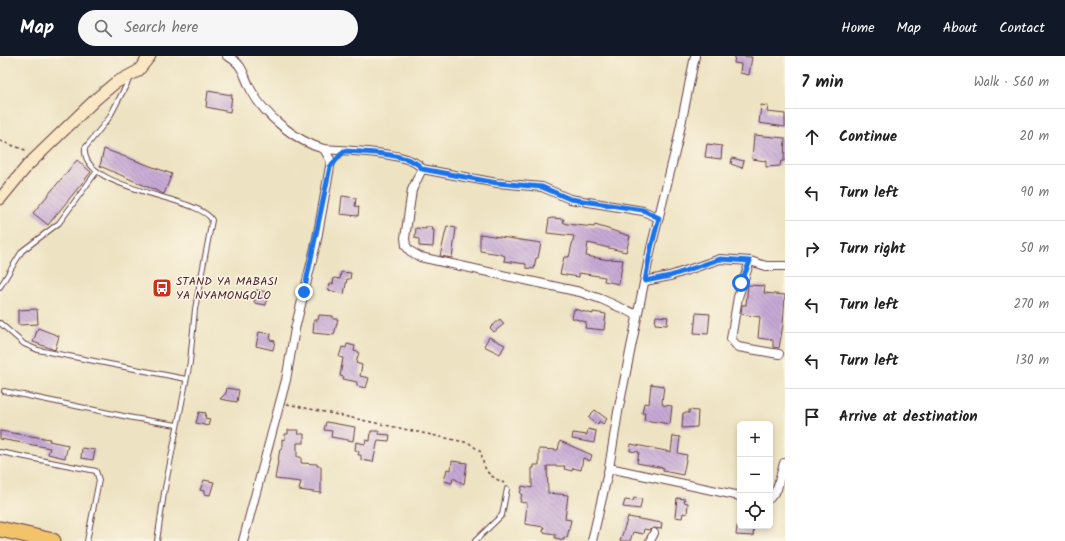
<!DOCTYPE html>
<html lang="en">
<head>
<meta charset="utf-8">
<style>
  :root { --surface:#fff; --page:#f6f6f6; --text:#222; --muted:#767676; --line:#e0e0e0; --accent:#111827 }
  body { margin:0; font-family:Kalam,sans-serif; background:var(--page); color:var(--text) }
  .controls { position:absolute; right:12px; bottom:12px; display:grid; overflow:hidden; border-radius:6px; box-shadow:0 2px 6px #0003 }
  .controls button { width:36px; height:36px; display:grid; place-items:center; padding:0; border:0; border-bottom:1px solid var(--line); background:var(--surface); color:var(--text); font:20px sans-serif }
  .stop { position:absolute; width:12px; height:12px; margin:-9px; border:3px solid #1a73e8; border-radius:50%; background:#fff }
  .stop.end { background:#1a73e8; border-color:#fff; box-shadow:0 1px 4px #0008 }
  .list { margin:0; padding:0; list-style:none }
  h2 { display:flex; justify-content:space-between; align-items:center; height:52px; margin:0; padding:0 16px; font-size:17px }
  h2 small { font-size:13px; font-weight:400; color:var(--muted) }
  .list li { display:grid; grid-template-columns:26px 1fr auto; gap:12px; align-items:center; box-sizing:border-box; height:56px; padding:0 16px; border-top:1px solid var(--line) }
  .list b { display:block; font-size:15px; white-space:nowrap }
  .list em { font-size:13px; font-style:normal; color:var(--muted) }
  .icon { flex:none; width:22px; height:22px; fill:none; stroke:currentColor; stroke-width:2; stroke-linecap:round; stroke-linejoin:round }
  .map { position:relative; flex:none; width:785px; height:485px; overflow:hidden }
  header { display:flex; align-items:center; gap:24px; box-sizing:border-box; height:56px; padding:0 20px; background:var(--accent); color:#fff }
  header strong { font-size:19px }
  nav { display:flex; gap:22px; margin-inline-start:auto; font-size:14px }
  .search { width:280px; height:36px; background:var(--page); display:flex; align-items:center; gap:10px; box-sizing:border-box; padding:0 14px; border-radius:22px; color:var(--muted); font-size:15px }
  main { display:flex }
  aside { flex:1; background:var(--surface) }
  .map>svg:first-child { display:block }
</style>
</head>
<body>
<header>
<strong>Map</strong>
<div class="search"><svg class="icon" aria-label="search" viewBox="0 0 24 24"><circle cx="10" cy="10" r="6"/><path d="M15 15l6 6"/></svg>Search here</div>
<nav><a>Home</a><a>Map</a><a>About</a><a>Contact</a></nav>
</header>
<main>
<div class="map">
<svg width="785" height="485" viewBox="0 0 785 485">
  <defs>
    <pattern id="building-back-hatch" width="6" height="6" patternUnits="userSpaceOnUse"><rect width="6" height="6" fill="#c6a9d5"/><path d="M-1 5l2 2M0 0l6 6M5-1l2 2" fill="none" stroke="#a389ad"/></pattern>
  </defs>
  <rect width="100%" height="100%" fill="#fcf5e5"/>
  <filter id="ink" filterUnits="userSpaceOnUse"><feTurbulence type="fractalNoise" baseFrequency=".025" numOctaves="2"/><feDisplacementMap in="SourceGraphic" scale="8" xChannelSelector="R" yChannelSelector="G"/><feConvolveMatrix kernelMatrix="1 2 1 2 8 2 1 2 1" color-interpolation-filters="sRGB"/></filter>
  <filter id="wash" filterUnits="userSpaceOnUse"><feTurbulence type="fractalNoise" baseFrequency=".012" numOctaves="4" result="noise"/><feDisplacementMap in="SourceGraphic" scale="16" xChannelSelector="R" yChannelSelector="G"/><feGaussianBlur stdDeviation="0.9" result="paint"/><feColorMatrix in="noise" values="0 0 0 0 0 0 0 0 0 0 0 0 0 0 0 0 0 1.4 0 .05"/><feComposite in="paint" operator="in"/></filter>
  <g filter="url(#wash)">
    <rect width="100%" height="100%" fill="#ede2c1"/>
    <g id="blocks">
      <g fill="url(#building-back-hatch)">
        <polygon points="735,0 752,1 749,19 740,17 741,8 734,7"/>
        <polygon points="208,35 232,39 230,56 206,51"/>
        <polygon points="761,49 768,50 767,56 785,58 785,71 759,67"/>
        <polygon points="754,79 785,82 784,105 781,105 780,110 766,111 766,105 752,103"/>
        <polygon points="707,88 722,90 721,103 705,101"/>
        <polygon points="104,93 172,118 164,138 100,110"/>
        <polygon points="732,102 744,105 742,112 731,108"/>
        <polygon points="77,104 91,116 48,169 33,157"/>
        <polygon points="342,140 356,142 355,150 359,151 358,160 340,158"/>
        <polygon points="552,162 564,163 563,166 567,168 594,171 595,169 630,180 626,196 588,187 586,200 609,204 610,203 623,204 619,228 604,225 605,221 579,217 579,221 560,218 564,201 569,201 574,180 547,177 549,163"/>
        <polygon points="447,170 456,172 452,202 440,200"/>
        <polygon points="426,171 433,171 432,174 434,174 433,191 419,190 419,183 415,182 416,172 426,173"/>
        <polygon points="480,178 541,187 538,202 536,202 534,213 526,212 526,208 504,205 505,200 500,198 480,195"/>
        <polygon points="341,216 351,217 350,223 347,223 344,238 328,234 330,228 333,228 334,222 340,223"/>
        <polygon points="748,229 765,230 764,237 785,239 783,269 779,292 773,291 773,284 758,282 760,261 741,258 742,249 746,249"/>
        <polygon points="256,234 268,236 266,249 254,247"/>
        <polygon points="37,253 38,268 18,269 18,254"/>
        <polygon points="574,253 593,258 593,256 606,258 604,274 585,272 586,266 572,262"/>
        <polygon points="696,257 710,258 708,278 694,277"/>
        <polygon points="319,259 333,260 333,263 338,263 334,279 313,277 314,264 318,264"/>
        <polygon points="656,260 668,261 667,269 655,268"/>
        <polygon points="500,263 504,268 494,276 490,272"/>
        <polygon points="38,272 59,280 55,294 33,286"/>
        <polygon points="259,276 271,278 270,284 275,285 273,294 256,290"/>
        <polygon points="489,281 505,289 500,298 484,290"/>
        <polygon points="347,288 355,290 354,295 359,296 356,307 362,309 360,320 369,322 366,332 357,330 357,326 343,323 344,321 340,320 343,302 339,301 342,291 346,292"/>
        <polygon points="651,328 664,330 662,346 663,349 672,350 670,368 644,364 645,357 642,357 644,347 649,348"/>
        <polygon points="227,332 239,334 237,346 220,343 226,337"/>
        <polygon points="595,354 607,363 603,368 599,365 598,369 588,361"/>
        <polygon points="689,354 698,355 697,371 682,372 683,357 689,357"/>
        <polygon points="199,356 206,357 205,362 210,363 208,370 196,367"/>
        <polygon points="326,366 355,371 353,385 331,381 332,375 324,374"/>
        <polygon points="588,373 596,375 594,387 572,383 573,377 587,379"/>
        <polygon points="288,374 299,374 298,378 304,378 304,387 297,387 297,401 301,401 301,407 317,408 317,410 321,410 321,437 299,434 301,426 275,423 280,393 282,393 282,383 285,384 285,378 288,378"/>
        <polygon points="0,375 50,383 49,385 68,389 65,402 48,398 50,392 0,383"/>
        <polygon points="371,375 379,375 379,378 390,379 389,385 378,384 373,406 361,404 361,399 358,399 359,395 355,394 356,386 365,388 366,384 370,385"/>
        <polygon points="673,380 680,381 678,397 687,399 683,419 663,415 664,412 637,407 639,396 630,395 631,388 671,396"/>
        <polygon points="560,385 592,399 590,405 583,402 581,414 573,412 572,415 564,413 565,410 547,410 548,437 568,439 565,463 571,464 567,482 564,481 564,484 555,482 555,478 543,476 544,471 525,468 527,447 520,446 522,438 520,438 522,430 532,432 532,412 534,412 534,409 539,409 539,393 558,394"/>
        <polygon points="82,392 95,394 93,404 81,402"/>
        <polygon points="452,405 467,407 464,428 453,422 452,427 444,425 447,413 451,414"/>
        <polygon points="204,424 214,426 210,439 204,438 204,435 200,434"/>
        <polygon points="634,442 642,443 640,453 623,451 625,444 633,445"/>
        <polygon points="677,442 685,443 684,446 688,447 687,458 683,457 682,462 675,461"/>
        <polygon points="628,461 662,467 661,473 654,472 649,474 644,473 643,478 633,476 630,485 620,485"/>
        <polygon points="737,470 754,470 753,480 736,479"/>
      </g>
    </g>
  </g>
  <g filter="url(#ink)">
    <use href="#blocks" fill-opacity="0" stroke="#623c42" stroke-width="1"/>
    <g fill="none" stroke-linecap="round" stroke-linejoin="round">
      <g stroke="#623c42" stroke-width="6">
        <g id="lane">
          <path d="M130,22L109,62L85,92C80,135 200,140 212,164L195,253L190,306L164,437L157,485"/>
          <polyline points="0,231 22,195 59,167 97,115"/>
          <polyline points="0,267 24,288 38,294 186,323"/>
          <polyline points="4,335 133,362 177,369"/>
          <polyline points="0,396 96,415 99,424 87,485"/>
          <polyline points="475,485 502,459 507,433"/>
        </g>
      </g>
      <g stroke="#623c42" stroke-width="10">
        <g id="street">
          <path d="M227,0C244,8 243,19 251,34C264,59 297,86 324,93L331,105L316,188L295,273L286,324L243,485"/>
          <path d="M324,93C345,95 411,95 422,113L412,134L405,182L406,190L410,195L420,201L580,236L601,243L637,259"/>
          <polyline points="422,113 497,127 542,131 570,143 643,155 659,162"/>
          <polyline points="750,205 738,241 731,283 738,291 779,298"/>
          <polyline points="645,225 670,220 720,203 750,205 766,210 785,210"/>
          <polyline points="609,412 740,440"/>
          <polyline points="770,442 777,433 784,407"/>
          <polyline points="592,485 609,412 618,356 651,192 677,88 695,0"/>
          <polyline points="650,485 654,477"/>
        </g>
      </g>
      <g stroke="#623c42" stroke-width="13">
        <polyline id="secondary" points="0,143 28,109 96,43 115,27 138,15 150,0"/>
      </g>
      <g stroke="#623c42" stroke-width="17">
        <polyline id="highway" points="0,473 53,485"/>
      </g>
      <g stroke="#623c42" stroke-width="1.5" stroke-dasharray="3 3" stroke-linecap="butt">
        <polyline points="0,85 28,95"/>
        <path d="M287,348L469,387L481,396C485,416 486,418 504,427"/>
      </g>
      <use href="#lane" stroke="#fff" stroke-width="4"/>
      <use href="#street" stroke="#fff" stroke-width="8"/>
      <use href="#secondary" stroke="#fae7c3" stroke-width="11"/>
      <use href="#highway" stroke="#f2c36a" stroke-width="15"/>
    </g>
  </g>
  <g fill="none" stroke-linecap="round" stroke-linejoin="round" filter="url(#ink)">
    <path stroke="#1a73e8" stroke-width="5" d="M304,236L330,111L344,95C363,96 412,97 422,113L497,127L542,131L570,143L643,154L659,162L651,192L645,225L670,220L720,203L750,205L741,227"/>
  </g>
  <defs>
    <g id="bus-square" transform="scale(1)"><rect x="-9" y="-9" width="18" height="18" rx="4" fill="#c8321e" stroke="#fcf5e5"/><path d="M-5-6H5V4H4V6H2V4H-2V6H-4V4H-5ZM-3.5-4V0h7V-4ZM-3.5 1.2v1.5H-2V1.2ZM2 1.2v1.5H3.5V1.2Z" fill="#fff"/></g>
  </defs>
  <g fill-rule="evenodd">
    <use href="#bus-square" x="162" y="232"/>
  </g>
  <g text-anchor="middle" dominant-baseline="central" stroke-width="3" stroke-linejoin="round" paint-order="stroke">
    <g font-size="12" fill="#4a1f2b" stroke="#fcf5e5" text-anchor="start">
      <text x="176" y="225">STAND YA MABASI<tspan x="176" dy="14">YA NYAMONGOLO</tspan></text>
    </g>
  </g>
</svg>
<div class="controls">
<button>+</button>
<button>−</button>
<button><svg class="icon" aria-label="locate" viewBox="0 0 24 24"><circle cx="12" cy="12" r="6"/><path d="M12 2v4M12 18v4M2 12h4M18 12h4"/></svg></button>
</div>
<div class="stop" style="left:741px;top:227px"></div>
<div class="stop end" style="left:304px;top:236px"></div>
</div>
<aside>
<h2>7 min<small>Walk · 560 m</small></h2>
<ul class="list">
<li><svg class="icon" aria-label="ahead" viewBox="0 0 24 24"><path d="M12 20V5M6 11l6-6 6 6"/></svg><div><b>Continue</b></div><em>20 m</em></li>
<li><svg class="icon" aria-label="left" viewBox="0 0 24 24"><path d="M17 20v-9H6M10 6l-5 5 5 5"/></svg><div><b>Turn left</b></div><em>90 m</em></li>
<li><svg class="icon" aria-label="right" viewBox="0 0 24 24"><path d="M7 20v-9h11M14 6l5 5-5 5"/></svg><div><b>Turn right</b></div><em>50 m</em></li>
<li><svg class="icon" aria-label="left" viewBox="0 0 24 24"><path d="M17 20v-9H6M10 6l-5 5 5 5"/></svg><div><b>Turn left</b></div><em>270 m</em></li>
<li><svg class="icon" aria-label="left" viewBox="0 0 24 24"><path d="M17 20v-9H6M10 6l-5 5 5 5"/></svg><div><b>Turn left</b></div><em>130 m</em></li>
<li><svg class="icon" aria-label="arrive" viewBox="0 0 24 24"><path d="M6 21V4h12l-3 4 3 4H6"/></svg><div><b>Arrive at destination</b></div></li>
</ul>
</aside>
</main>
</body>
</html>
